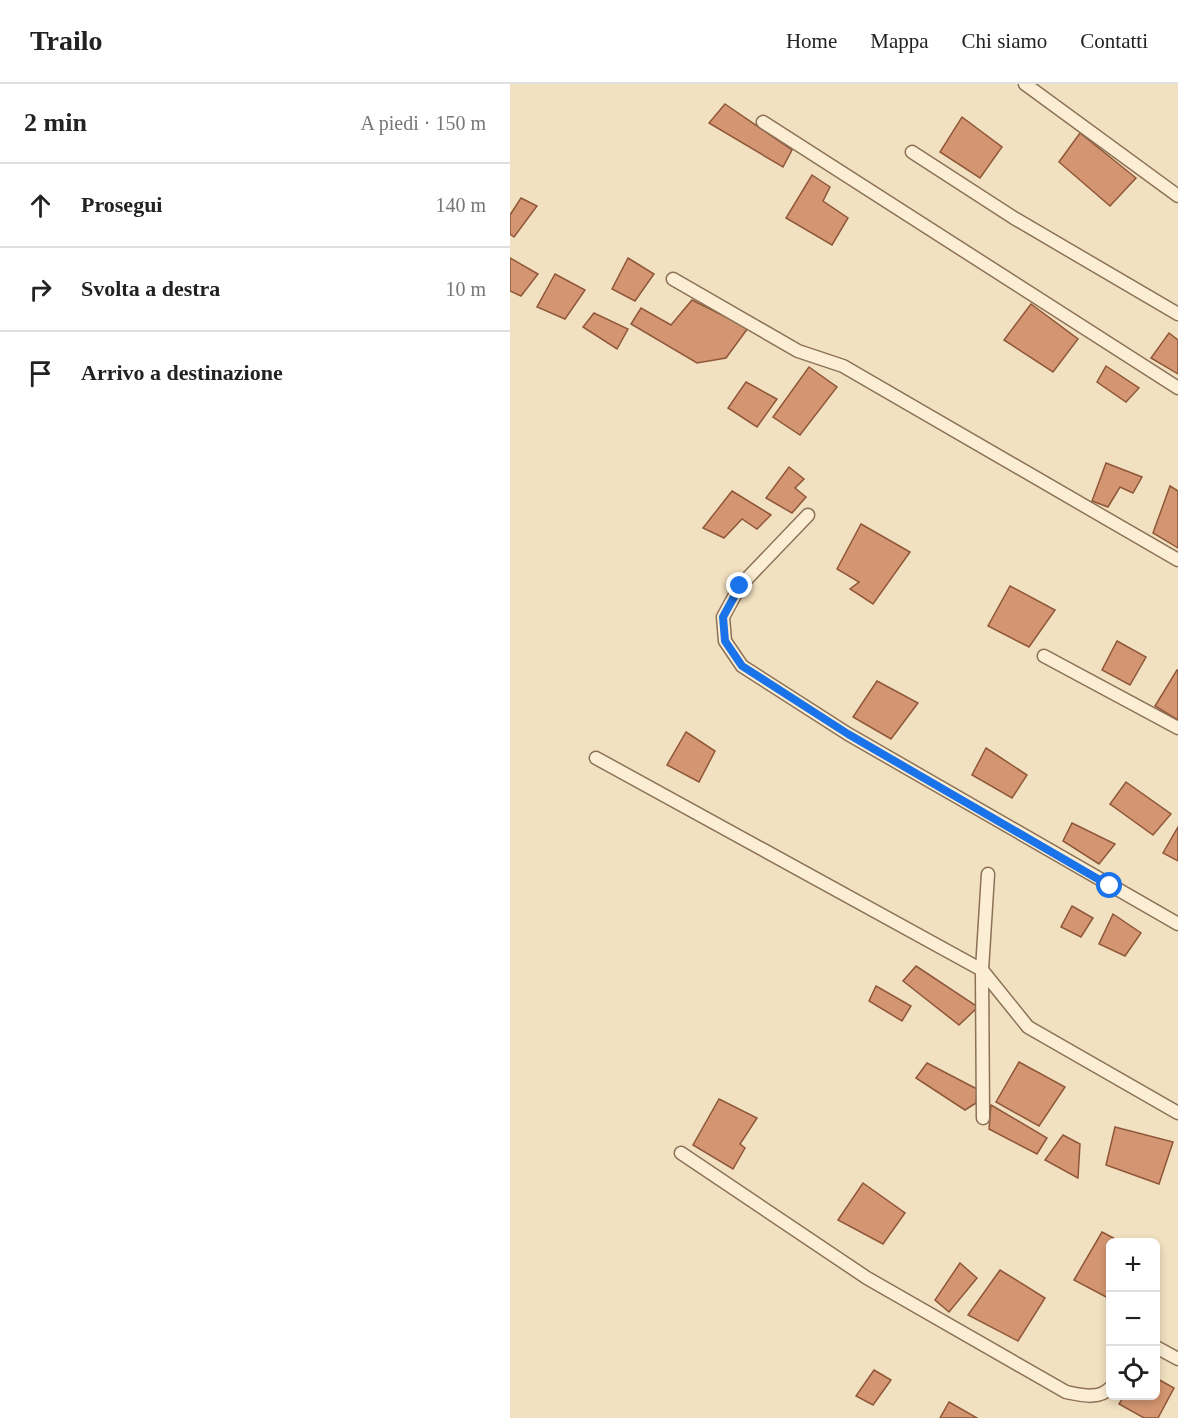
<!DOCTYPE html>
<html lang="it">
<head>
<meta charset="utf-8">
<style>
  :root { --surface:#fff; --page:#f6f6f6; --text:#222; --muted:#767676; --line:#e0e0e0 }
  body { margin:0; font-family:Georgia,serif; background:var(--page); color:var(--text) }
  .controls { position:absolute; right:18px; bottom:18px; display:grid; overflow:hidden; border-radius:9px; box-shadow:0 3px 9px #0003 }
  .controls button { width:54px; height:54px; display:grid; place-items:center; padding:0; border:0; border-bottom:2px solid var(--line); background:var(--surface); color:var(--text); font:30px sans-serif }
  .stop { position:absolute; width:18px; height:18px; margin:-14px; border:4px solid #1a73e8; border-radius:50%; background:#fff }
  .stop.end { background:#1a73e8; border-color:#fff; box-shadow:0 2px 6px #0008 }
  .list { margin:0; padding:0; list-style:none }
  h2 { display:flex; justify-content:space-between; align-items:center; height:78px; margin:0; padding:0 24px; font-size:26px }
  h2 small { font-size:20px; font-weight:400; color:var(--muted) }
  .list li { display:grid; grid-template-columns:39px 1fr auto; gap:18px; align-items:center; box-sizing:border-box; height:84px; padding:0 24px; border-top:2px solid var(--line) }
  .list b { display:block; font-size:22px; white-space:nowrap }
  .list em { font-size:20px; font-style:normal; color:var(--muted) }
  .icon { flex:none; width:33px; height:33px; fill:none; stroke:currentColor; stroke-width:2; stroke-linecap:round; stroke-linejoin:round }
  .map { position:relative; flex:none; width:668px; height:1334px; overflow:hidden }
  header { display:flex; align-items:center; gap:36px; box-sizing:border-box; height:84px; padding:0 30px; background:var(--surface); border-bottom:2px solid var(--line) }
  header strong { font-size:28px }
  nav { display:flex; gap:33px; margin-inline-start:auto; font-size:21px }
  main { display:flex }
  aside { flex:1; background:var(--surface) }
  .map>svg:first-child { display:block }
</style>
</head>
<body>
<header>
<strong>Trailo</strong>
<nav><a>Home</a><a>Mappa</a><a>Chi siamo</a><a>Contatti</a></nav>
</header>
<main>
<aside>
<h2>2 min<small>A piedi · 150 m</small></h2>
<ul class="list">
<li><svg class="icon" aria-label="ahead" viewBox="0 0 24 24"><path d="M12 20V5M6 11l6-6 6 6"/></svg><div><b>Prosegui</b></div><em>140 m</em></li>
<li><svg class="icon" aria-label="right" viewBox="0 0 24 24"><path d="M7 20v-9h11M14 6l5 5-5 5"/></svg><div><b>Svolta a destra</b></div><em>10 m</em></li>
<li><svg class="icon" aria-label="arrive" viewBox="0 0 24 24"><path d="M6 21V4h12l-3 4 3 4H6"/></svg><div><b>Arrivo a destinazione</b></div></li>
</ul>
</aside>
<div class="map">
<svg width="668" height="1334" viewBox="0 0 668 1334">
  <rect width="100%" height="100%" fill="#f2e1c0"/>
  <g fill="#d49672" stroke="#8f5739" stroke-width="1.5">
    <polygon points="215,20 282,66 273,83 199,39"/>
    <polygon points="452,33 492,63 470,94 430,68"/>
    <polygon points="570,49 626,94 600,122 549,78"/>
    <polygon points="302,91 320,103 313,117 338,134 322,161 276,134"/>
    <polygon points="11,114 27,122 4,153 0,150 0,131"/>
    <polygon points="0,174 28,190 11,212 0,207"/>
    <polygon points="118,174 144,190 125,217 102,205"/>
    <polygon points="45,190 75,206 55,235 27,223"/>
    <polygon points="182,216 238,244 216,274 187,279 121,240 131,224 161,241"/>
    <polygon points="521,220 568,255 543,288 494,256"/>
    <polygon points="84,229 118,245 107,265 73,243"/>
    <polygon points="659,249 668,256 668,290 641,274"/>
    <polygon points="596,282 629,304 616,318 587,298"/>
    <polygon points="299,283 327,303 290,351 263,333"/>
    <polygon points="236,298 267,315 247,343 218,324"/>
    <polygon points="596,379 632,393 623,409 610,403 598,423 582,417"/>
    <polygon points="279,383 294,395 285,404 296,413 282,429 256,414"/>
    <polygon points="660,402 668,407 668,464 643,449"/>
    <polygon points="222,407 261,431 247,445 232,435 214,454 193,444"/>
    <polygon points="351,440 400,468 363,520 340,505 349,498 327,485"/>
    <polygon points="500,502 545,526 519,563 478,542"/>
    <polygon points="607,557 636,573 620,601 592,586"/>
    <polygon points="667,586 668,586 668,636 645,622"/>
    <polygon points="367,597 408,619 381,655 343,633"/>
    <polygon points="176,648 205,667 189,698 157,681"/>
    <polygon points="476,664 517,691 502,714 462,691"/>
    <polygon points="616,698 661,730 643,751 600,720"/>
    <polygon points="562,739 605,760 589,780 553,757"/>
    <polygon points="668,743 668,777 653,769"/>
    <polygon points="562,822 583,834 571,853 551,843"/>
    <polygon points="603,830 631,849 615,872 589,860"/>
    <polygon points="406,882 468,923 449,941 393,897"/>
    <polygon points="366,902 401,922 392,937 359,917"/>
    <polygon points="509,978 555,1003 529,1042 486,1018"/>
    <polygon points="417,979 467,1005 466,1019 455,1026 406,994"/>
    <polygon points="209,1015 247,1034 230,1060 235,1064 223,1085 183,1061"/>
    <polygon points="481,1021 537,1054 527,1070 479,1045"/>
    <polygon points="605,1043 663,1058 649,1100 596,1081"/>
    <polygon points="553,1051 570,1060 568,1094 535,1076"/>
    <polygon points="353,1099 395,1129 373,1160 328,1136"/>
    <polygon points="592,1148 611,1158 600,1158 600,1215 564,1196"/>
    <polygon points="450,1179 467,1194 439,1228 425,1216"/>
    <polygon points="490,1186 535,1214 508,1257 458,1231"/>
    <polygon points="364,1286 381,1296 363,1321 346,1312"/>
    <polygon points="646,1294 664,1304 648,1334 634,1334 609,1320 614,1312 646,1312"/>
    <polygon points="439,1318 467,1334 430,1334"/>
  </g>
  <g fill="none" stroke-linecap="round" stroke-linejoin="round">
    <g stroke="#8d7156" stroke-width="15">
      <g id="lane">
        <polyline points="515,0 668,112"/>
        <polyline points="253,38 668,304"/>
        <polyline points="402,68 504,134 668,230"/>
        <polyline points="163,195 288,267 333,282 668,476"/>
        <polyline points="298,431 230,502 213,533 215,557 232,582 338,650 668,840"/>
        <polyline points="534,572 668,644"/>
        <polyline points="86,674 472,886 518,943 668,1029"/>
        <polyline points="473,1034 472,886 478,790"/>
        <path d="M171,1069L357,1194L556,1308C571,1311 589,1316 600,1304"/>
        <polyline points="646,1263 668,1275"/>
      </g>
    </g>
    <use href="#lane" stroke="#fceed4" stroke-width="12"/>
  </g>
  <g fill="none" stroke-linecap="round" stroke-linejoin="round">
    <polyline stroke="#1a73e8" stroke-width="8" points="230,502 213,533 215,557 232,582 338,650 600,802"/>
  </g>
</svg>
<div class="controls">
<button>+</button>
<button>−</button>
<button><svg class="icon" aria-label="locate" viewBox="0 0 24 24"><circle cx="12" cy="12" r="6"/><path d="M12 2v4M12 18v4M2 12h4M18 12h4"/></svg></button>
</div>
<div class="stop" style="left:600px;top:802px"></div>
<div class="stop end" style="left:230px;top:502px"></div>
</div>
</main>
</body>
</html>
